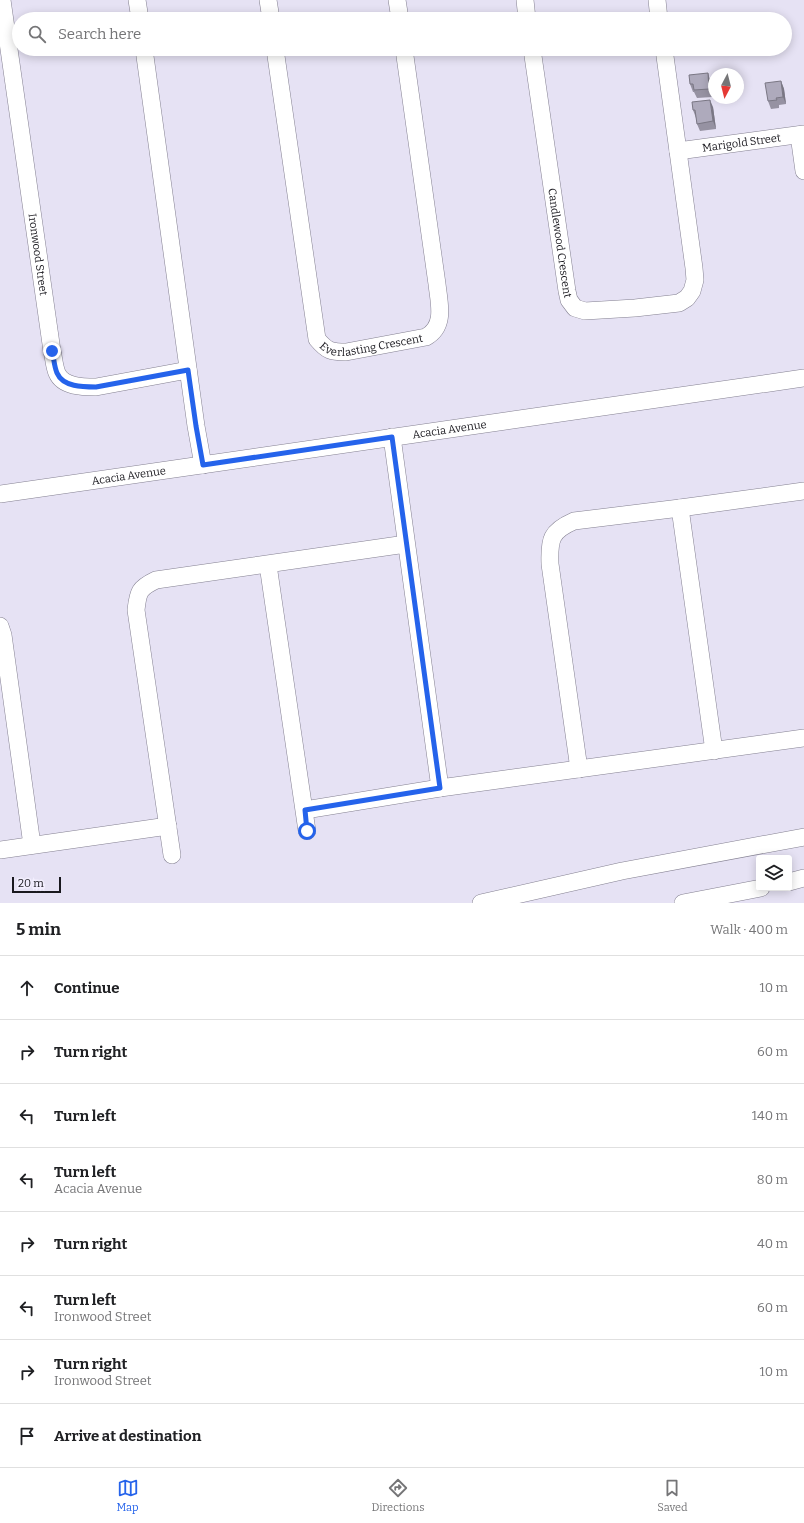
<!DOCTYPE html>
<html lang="en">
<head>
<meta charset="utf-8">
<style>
  :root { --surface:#fff; --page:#f2f2f2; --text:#202124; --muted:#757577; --line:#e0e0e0; --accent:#2563eb }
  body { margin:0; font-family:Bitter,serif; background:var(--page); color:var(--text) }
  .controls { position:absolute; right:12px; bottom:12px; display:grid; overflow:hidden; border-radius:4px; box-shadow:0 2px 10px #0003 }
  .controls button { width:36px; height:36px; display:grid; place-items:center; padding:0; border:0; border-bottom:1px solid var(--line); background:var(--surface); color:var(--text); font:20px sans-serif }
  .compass { position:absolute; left:708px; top:68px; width:36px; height:36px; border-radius:50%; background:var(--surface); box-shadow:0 2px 10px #0003; rotate:187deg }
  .scale { position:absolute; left:12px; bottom:10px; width:49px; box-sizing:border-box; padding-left:4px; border:2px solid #19181e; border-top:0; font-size:11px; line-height:14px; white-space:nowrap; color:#19181e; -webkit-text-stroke:3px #f3effe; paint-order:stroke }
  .stop { position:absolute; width:12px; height:12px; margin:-9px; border:3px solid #2563eb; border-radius:50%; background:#fff }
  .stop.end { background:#2563eb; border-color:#fff; box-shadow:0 1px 4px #0008 }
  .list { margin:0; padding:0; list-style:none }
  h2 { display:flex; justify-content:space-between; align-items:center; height:52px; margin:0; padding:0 16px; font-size:17px }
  h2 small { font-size:13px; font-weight:400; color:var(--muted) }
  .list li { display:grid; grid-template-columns:26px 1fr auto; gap:12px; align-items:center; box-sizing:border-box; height:64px; padding:0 16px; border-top:1px solid var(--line) }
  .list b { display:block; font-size:15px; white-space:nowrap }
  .list p { margin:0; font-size:13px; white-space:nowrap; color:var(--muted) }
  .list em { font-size:13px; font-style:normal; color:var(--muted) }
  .icon { flex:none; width:22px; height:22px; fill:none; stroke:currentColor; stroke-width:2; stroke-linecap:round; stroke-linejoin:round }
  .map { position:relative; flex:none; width:804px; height:903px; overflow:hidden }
  .search { position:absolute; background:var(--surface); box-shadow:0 2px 10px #0003; left:12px; right:12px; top:12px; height:44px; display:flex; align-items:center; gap:10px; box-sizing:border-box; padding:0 14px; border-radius:22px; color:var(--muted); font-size:15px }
  .sheet { height:564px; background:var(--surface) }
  nav { display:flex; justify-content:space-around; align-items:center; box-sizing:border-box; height:56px; border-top:1px solid var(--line); background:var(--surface); font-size:11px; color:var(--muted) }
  nav a { display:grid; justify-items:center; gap:2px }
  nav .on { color:var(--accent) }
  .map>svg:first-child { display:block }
</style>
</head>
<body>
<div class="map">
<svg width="804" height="903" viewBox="0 0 804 903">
  <rect width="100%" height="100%" fill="#e6e2f4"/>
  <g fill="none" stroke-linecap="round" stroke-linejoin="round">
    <g stroke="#848091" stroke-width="18">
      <g id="minor">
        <path id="s1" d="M2,0L52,351C54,358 54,366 57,373C63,387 83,387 96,387L188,370"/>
        <polyline points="137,0 140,19"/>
        <polyline points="268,0 271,19"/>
        <polyline points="397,0 400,19"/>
        <polyline points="525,0 527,19"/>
        <polyline points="657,0 659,19"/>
        <polyline points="144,49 196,426 203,465"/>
        <path id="s2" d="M275,49L317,339C327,351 331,352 346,352L426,337C446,326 439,303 437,284L404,49"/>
        <path id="s3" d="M532,49L567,291L569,300L575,308L585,311L635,308L679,303L687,298L692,291L695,280L694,268L664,49"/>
        <polyline points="799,135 804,171"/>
        <path id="s4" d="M678,151L804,134"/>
        <polyline points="392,437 440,788"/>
        <path id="s5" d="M0,494L804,378"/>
        <polyline points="680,508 714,751"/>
        <polyline points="268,565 307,831"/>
        <polyline points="0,626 3,635 32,845"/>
        <path d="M579,769L550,564C549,539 551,531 574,521L680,508L804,491"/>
        <polyline points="305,810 440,788 804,738"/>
        <polyline points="0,850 168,826"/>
        <path d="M172,855L136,610C138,592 139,588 156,580L406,544"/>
        <polyline points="789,882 804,878"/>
        <polyline points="481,903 622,871 804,837"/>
        <polyline points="683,903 761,888"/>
      </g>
    </g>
    <use href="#minor" stroke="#fff" stroke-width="17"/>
  </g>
  <g fill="#9692a2">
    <polygon points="708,73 710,81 712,97 697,98 694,92 693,92 690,84"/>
    <polygon points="781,81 784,89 786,104 779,105 779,108 771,109 768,101"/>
    <polygon points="713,107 716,129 700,131 697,124 696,118 693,110"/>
  </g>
  <g fill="#7a7784">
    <polygon points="708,73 710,81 712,97 709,89"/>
    <polygon points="781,81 784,89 786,104 783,97"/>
    <polygon points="710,100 713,107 716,129 713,121"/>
  </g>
  <g fill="#aeaabc" stroke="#7a7784">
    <polygon points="611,16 612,19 596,19"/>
    <polygon points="629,16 630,19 612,19"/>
    <polygon points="708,73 709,89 694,90 693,84 690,84 689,75"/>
    <polygon points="781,81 783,97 776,98 777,100 768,101 765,83"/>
    <polygon points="710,100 713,121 697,124 695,110 693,110 692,102"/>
  </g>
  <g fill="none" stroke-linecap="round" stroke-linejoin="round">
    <path stroke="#2563eb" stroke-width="5" d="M52,351C54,358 54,366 57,373C63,387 83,387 96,387L188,370L196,426L203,465L392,437L440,788L305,810L307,831"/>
  </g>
  <g text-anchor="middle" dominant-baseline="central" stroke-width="3" stroke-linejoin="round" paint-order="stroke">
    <g font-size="11" fill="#19181e" stroke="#f3effe">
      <text stroke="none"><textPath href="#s4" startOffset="64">Marigold Street</textPath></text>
      <text stroke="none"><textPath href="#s3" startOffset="196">Candlewood Crescent</textPath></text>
      <text stroke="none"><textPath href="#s1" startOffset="257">Ironwood Street</textPath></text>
      <text stroke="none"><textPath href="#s2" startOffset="352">Everlasting Crescent</textPath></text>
      <text stroke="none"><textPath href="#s5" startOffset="454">Acacia Avenue</textPath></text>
      <text stroke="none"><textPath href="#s5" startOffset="130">Acacia Avenue</textPath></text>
    </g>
  </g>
</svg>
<div class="controls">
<button><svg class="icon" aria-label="layers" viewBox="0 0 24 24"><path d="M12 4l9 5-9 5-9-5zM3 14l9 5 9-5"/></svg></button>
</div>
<svg class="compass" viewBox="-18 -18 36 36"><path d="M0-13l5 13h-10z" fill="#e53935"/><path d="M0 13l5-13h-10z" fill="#757577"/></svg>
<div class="scale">20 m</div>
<div class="stop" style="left:307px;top:831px"></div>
<div class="stop end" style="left:52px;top:351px"></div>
<div class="search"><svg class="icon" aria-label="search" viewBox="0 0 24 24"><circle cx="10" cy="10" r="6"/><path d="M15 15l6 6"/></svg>Search here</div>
</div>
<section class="sheet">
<h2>5 min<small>Walk · 400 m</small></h2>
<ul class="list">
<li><svg class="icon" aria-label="ahead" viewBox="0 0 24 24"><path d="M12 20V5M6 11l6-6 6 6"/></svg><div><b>Continue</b></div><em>10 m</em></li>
<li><svg class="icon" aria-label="right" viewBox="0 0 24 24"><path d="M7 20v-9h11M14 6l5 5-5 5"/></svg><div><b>Turn right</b></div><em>60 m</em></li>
<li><svg class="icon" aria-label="left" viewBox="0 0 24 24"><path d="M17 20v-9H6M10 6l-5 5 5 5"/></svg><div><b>Turn left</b></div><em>140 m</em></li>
<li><svg class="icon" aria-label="left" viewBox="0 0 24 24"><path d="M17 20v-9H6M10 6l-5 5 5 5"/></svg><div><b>Turn left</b><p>Acacia Avenue</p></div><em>80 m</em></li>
<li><svg class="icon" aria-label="right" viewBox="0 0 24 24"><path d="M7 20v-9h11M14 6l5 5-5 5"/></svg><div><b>Turn right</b></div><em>40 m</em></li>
<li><svg class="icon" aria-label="left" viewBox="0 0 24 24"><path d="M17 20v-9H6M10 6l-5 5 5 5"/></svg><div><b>Turn left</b><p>Ironwood Street</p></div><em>60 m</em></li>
<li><svg class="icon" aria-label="right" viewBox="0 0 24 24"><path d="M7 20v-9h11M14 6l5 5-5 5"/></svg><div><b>Turn right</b><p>Ironwood Street</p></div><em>10 m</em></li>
<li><svg class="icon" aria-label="arrive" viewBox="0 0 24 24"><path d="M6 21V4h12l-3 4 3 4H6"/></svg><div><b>Arrive at destination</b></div></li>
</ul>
</section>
<nav>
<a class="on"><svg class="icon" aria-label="map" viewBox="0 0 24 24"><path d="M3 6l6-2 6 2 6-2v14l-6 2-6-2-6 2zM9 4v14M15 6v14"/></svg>Map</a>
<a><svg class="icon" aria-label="directions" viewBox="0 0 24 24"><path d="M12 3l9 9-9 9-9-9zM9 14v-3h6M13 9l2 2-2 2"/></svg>Directions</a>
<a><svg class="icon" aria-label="saved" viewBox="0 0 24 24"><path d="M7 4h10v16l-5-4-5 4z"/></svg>Saved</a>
</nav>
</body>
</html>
